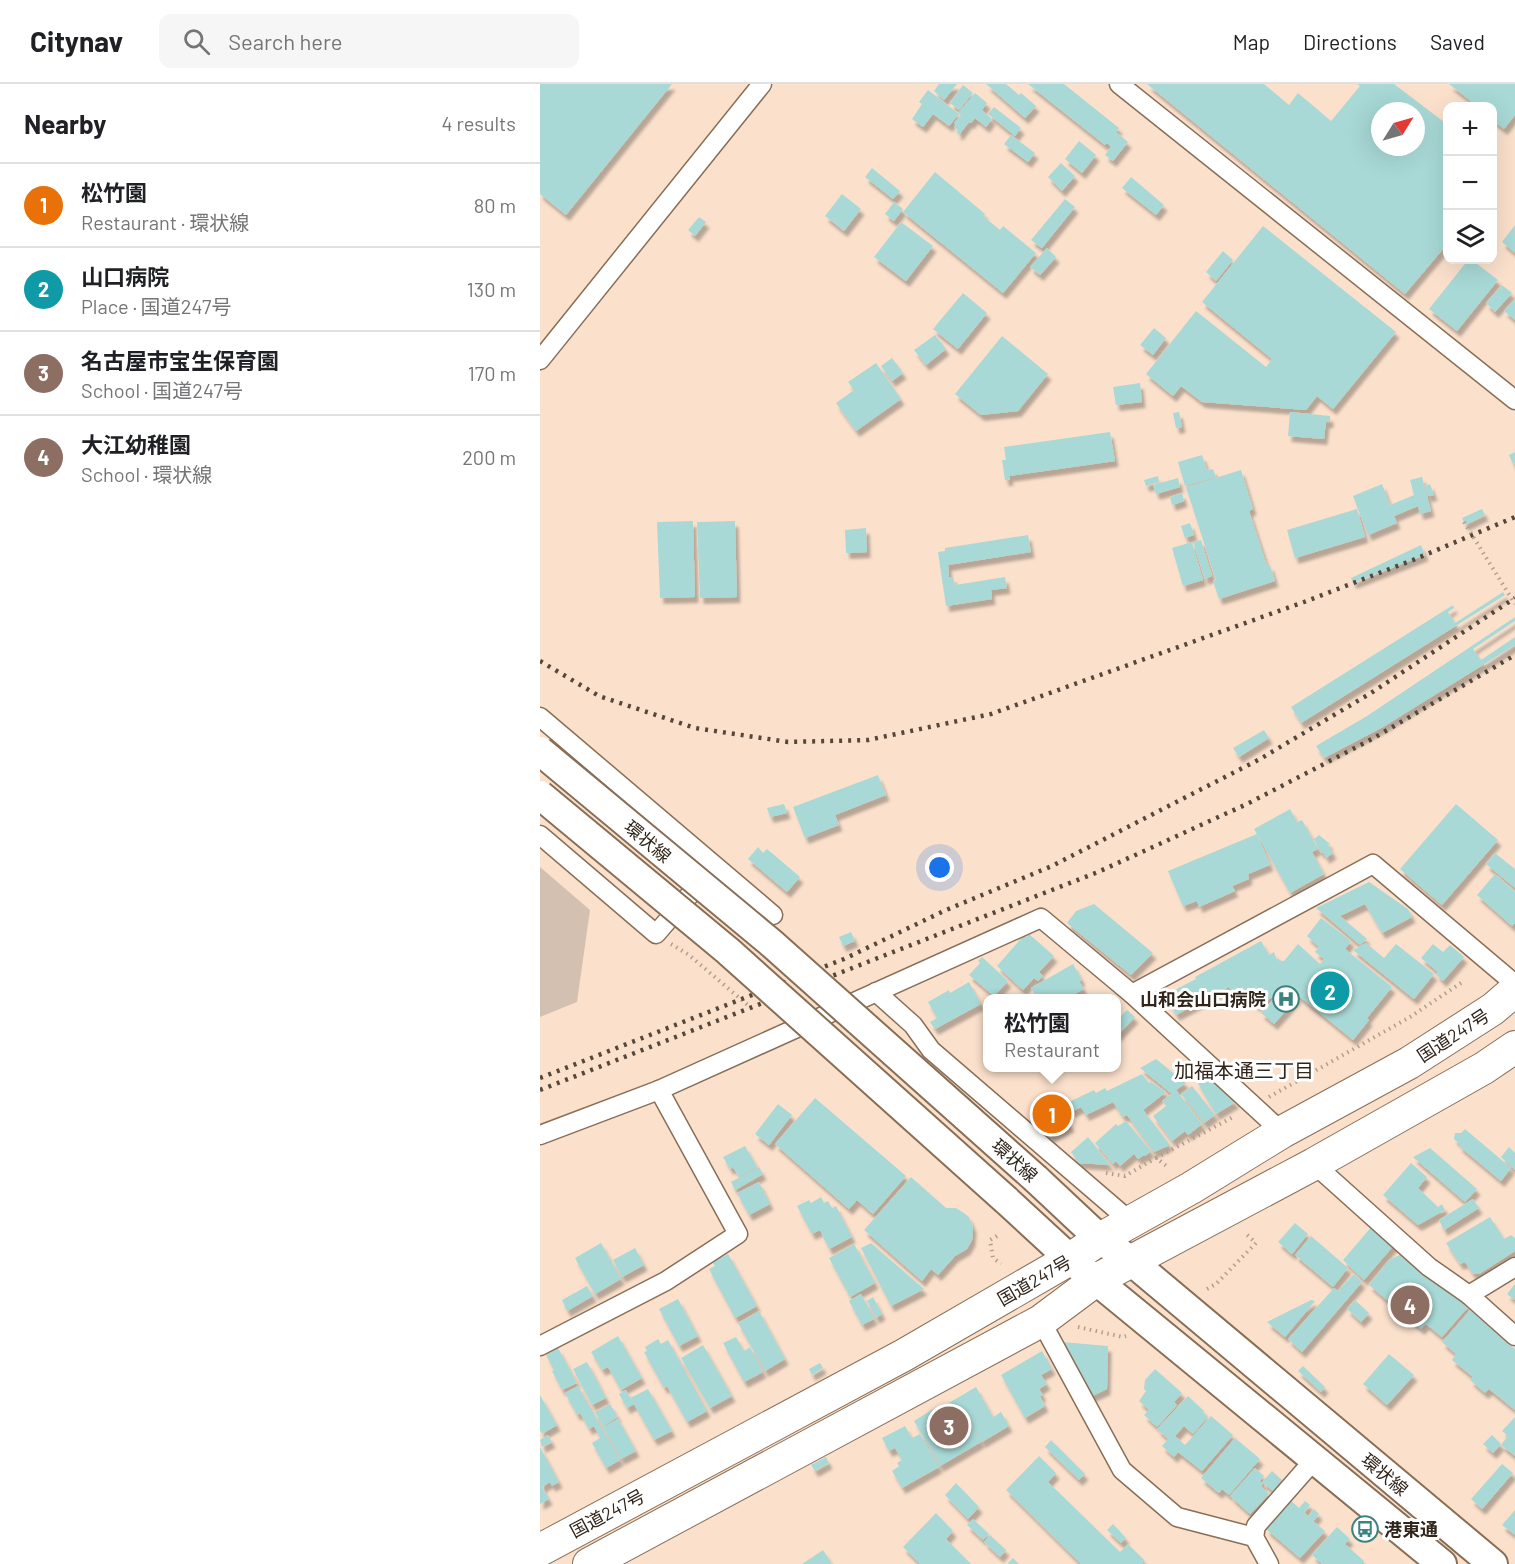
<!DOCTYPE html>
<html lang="en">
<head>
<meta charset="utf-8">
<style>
  :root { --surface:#fff; --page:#f6f6f6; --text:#202124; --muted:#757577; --line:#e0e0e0; --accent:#1a73e8 }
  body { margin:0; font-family:Barlow,"Noto Sans JP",sans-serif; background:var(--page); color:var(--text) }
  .controls { position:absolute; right:18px; top:18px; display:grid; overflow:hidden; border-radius:12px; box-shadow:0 6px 24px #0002 }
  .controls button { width:54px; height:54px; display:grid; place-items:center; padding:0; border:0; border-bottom:2px solid var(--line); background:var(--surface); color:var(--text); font:30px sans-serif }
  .compass { position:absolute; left:831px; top:18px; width:54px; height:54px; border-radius:50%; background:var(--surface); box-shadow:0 6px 24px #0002; rotate:53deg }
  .you { position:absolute; left:400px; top:784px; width:21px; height:21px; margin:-15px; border:4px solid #fff; border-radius:50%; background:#1a73e8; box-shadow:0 0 0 9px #1a73e833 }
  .badge { display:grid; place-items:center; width:39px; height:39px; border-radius:50%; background:var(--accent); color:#fff; font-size:20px; font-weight:700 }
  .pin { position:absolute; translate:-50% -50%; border:3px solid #fff; box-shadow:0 2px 6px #0006 }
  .popup { position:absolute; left:443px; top:910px; width:138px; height:78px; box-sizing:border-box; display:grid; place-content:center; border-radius:12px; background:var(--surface); filter:drop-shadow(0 2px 4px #0005); font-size:20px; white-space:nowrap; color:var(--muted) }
  .popup b { font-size:22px; color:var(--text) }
  .popup::after { content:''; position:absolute; left:50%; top:100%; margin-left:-12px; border:12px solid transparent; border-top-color:var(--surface) }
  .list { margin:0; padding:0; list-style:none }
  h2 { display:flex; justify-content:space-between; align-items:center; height:78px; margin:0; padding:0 24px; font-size:26px }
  h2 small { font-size:20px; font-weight:400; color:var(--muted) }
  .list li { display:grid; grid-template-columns:39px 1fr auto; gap:18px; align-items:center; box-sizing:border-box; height:84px; padding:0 24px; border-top:2px solid var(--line) }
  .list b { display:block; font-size:22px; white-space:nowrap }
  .list p { margin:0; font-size:20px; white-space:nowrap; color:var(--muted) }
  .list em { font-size:20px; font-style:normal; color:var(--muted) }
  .icon { flex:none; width:33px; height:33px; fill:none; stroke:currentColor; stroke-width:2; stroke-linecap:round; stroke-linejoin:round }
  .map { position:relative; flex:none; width:975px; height:1480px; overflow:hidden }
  header { display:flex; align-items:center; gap:36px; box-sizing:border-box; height:84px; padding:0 30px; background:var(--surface); border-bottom:2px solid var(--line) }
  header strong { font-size:28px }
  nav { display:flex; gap:33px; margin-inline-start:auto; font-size:21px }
  .search { width:420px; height:54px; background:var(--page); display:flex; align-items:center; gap:15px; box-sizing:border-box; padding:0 21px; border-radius:12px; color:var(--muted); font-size:22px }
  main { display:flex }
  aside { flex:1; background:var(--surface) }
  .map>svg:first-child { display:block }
</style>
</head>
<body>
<header>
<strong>Citynav</strong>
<div class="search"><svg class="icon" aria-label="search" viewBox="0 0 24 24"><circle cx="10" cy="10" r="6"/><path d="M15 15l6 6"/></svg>Search here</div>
<nav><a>Map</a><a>Directions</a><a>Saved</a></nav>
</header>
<main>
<aside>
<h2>Nearby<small>4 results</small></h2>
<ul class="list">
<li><span class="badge" style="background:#e8710a">1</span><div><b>松竹園</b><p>Restaurant · 環状線</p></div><em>80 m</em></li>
<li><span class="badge" style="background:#0f9aa8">2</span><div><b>山口病院</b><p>Place · 国道247号</p></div><em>130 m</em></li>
<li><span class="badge" style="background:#8d6e63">3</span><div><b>名古屋市宝生保育園</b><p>School · 国道247号</p></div><em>170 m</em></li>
<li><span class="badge" style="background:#8d6e63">4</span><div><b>大江幼稚園</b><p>School · 環状線</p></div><em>200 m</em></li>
</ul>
</aside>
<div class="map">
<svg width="975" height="1480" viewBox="0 0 975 1480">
  <defs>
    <filter id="shadow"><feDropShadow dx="3.5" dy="6" stdDeviation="1.5" flood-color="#0004"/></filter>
  </defs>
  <rect width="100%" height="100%" fill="#fbe1cc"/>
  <polygon fill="#d4c0b0" points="0,783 50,826 37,918 0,933"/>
  <g fill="#a8d9d6" fill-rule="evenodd" filter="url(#shadow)">
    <polygon points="0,0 132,0 26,131 0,110"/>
    <polygon points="399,0 417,0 404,16 394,7"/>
    <polygon points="446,0 466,0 479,11 481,9 496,22 485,34"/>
    <polygon points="488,0 524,0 579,44 576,48 588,58 573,77 565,71 571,63 567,59 565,61"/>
    <path d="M607,0H724L749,21L758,9L791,37L820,2L817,0H854L908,41V159L865,210ZM840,27H876V63H840Z"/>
    <polygon points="909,0 975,0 975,31 964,45 952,36 952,22 937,22"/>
    <polygon points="423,1 433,9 419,26 410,19"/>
    <polygon points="388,6 419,30 409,42 393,30 383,43 372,35 382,20 379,18"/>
    <polygon points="435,9 447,19 442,26 452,35 446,43 435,34 431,39 429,38 419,51 417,48 418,46 414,43 416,40 414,39 421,31 418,29"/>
    <polygon points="454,23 481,44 475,52 448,30"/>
    <polygon points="471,51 495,69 488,78 464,60"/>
    <polygon points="539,57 556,71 542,89 525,75"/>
    <polygon points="521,79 535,92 522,107 508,93"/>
    <polygon points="332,84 360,107 353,115 325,93"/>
    <polygon points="395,88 445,130 443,132 460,146 463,142 496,169 463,209 363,128"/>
    <polygon points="591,93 624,121 616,131 582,104"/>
    <polygon points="302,110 321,125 304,147 285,132"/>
    <polygon points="525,115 535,123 502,164 491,156"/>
    <polygon points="354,118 363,125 354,137 345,130"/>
    <polygon points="159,133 166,138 155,152 148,146"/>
    <polygon points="361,138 393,162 366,197 334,173"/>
    <polygon points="975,141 975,169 962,158"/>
    <polygon points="723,142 856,248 793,325 777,312 766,326 662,318 641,302 633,312 606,290 656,227 726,283 732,275 662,218"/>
    <polygon points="507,164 516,173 500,191 490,183"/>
    <polygon points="683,167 693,176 676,197 666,188"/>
    <polygon points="928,176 932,176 958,196 917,247 889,225"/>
    <polygon points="962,201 972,209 955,228 946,219"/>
    <polygon points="423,209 447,229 418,265 393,245"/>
    <polygon points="975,215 975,236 964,227"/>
    <polygon points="614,244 626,254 613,271 600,261"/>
    <polygon points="395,251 406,265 386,281 374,266"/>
    <polygon points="462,252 508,290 478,327 441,331 415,310"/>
    <polygon points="352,274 363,289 352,297 341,282"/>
    <polygon points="336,279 361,315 316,347 296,319 314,306 308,298"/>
    <polygon points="600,299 602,318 576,321 573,303"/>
    <polygon points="639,328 642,343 636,344 633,329"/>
    <polygon points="750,328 790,332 790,338 786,338 784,355 748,352"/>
    <polygon points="570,348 575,377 469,392 470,396 465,396 462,376 466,376 464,363"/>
    <polygon points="975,368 975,379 973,380 969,371"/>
    <polygon points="662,371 667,386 673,385 676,393 645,402 638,378"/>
    <polygon points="701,386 713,425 709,427 727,482 730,481 735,497 679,515 673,497 676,496 646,403"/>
    <polygon points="618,392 619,398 606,402 604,396"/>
    <polygon points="882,393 891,427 880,430 878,422 854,432 857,439 828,451 813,412 842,400 850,421 874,411 870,396"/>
    <polygon points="638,394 640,403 616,410 613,401"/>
    <polygon points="890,400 894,411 888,412 885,402"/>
    <polygon points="642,409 644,417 632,421 630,413"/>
    <polygon points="817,425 825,453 755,474 747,446"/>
    <polygon points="942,425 945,431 925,441 922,434"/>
    <polygon points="153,437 155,513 120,514 117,438"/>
    <polygon points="195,437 197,513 160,514 157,438"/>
    <polygon points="650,439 654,451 645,454 641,442"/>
    <polygon points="326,444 327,468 306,469 305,446"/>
    <polygon points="488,451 491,468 408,481 409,493 413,493 415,501 465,493 467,504 451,506 452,515 406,522 398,468 405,467 405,464"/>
    <polygon points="661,456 672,492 665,495 653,458"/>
    <polygon points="652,458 663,496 643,502 632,464"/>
    <polygon points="881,461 885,471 813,499 811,494"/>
    <polygon points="963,508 965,511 761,639 751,623 913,521 914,524 908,528 915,539"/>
    <polygon points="975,533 975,537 933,565 941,576 975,553 975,561 843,643 784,674 776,662 827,632"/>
    <polygon points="724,646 729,654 699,673 693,664"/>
    <polygon points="338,691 346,711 295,731 299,741 265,754 253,723"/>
    <polygon points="244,720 247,729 230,733 227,724"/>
    <polygon points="916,720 958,756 902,821 860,785"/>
    <polygon points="750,725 757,738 762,736 778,765 772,768 784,790 750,809 717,750 730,781 708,790 709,795 692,802 695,807 659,823 657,817 643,822 628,787 717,750 714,745"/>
    <polygon points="779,751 790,760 788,761 793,769 786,774 783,768 781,769 774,755"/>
    <polygon points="218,763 223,769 227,765 260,793 247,808 208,775"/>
    <polygon points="955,769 975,785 975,804 946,780"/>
    <polygon points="955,790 975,808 975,839 972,842 937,811"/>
    <polygon points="829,798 868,825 872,833 842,849 825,820 800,832 827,855 820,861 776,824"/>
    <polygon points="554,820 613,869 591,891 527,839 536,827"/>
    <polygon points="781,834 811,857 805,865 852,903 827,934 829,936 813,956 749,904 716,922 707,904 693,911 689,903 636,931 625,911 656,895 655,893 721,857 729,871 734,868 737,876 744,877 758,860 780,880 784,875 775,868 779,863 767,852"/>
    <polygon points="311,848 315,857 303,862 299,853"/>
    <polygon points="489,850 514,872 499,888 503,892 498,897 494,894 483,906 457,882 484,851 487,853"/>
    <polygon points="826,859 844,874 856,860 894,890 874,915 813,866"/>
    <polygon points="893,860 903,868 910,861 924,873 903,897 896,890 898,888 881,874"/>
    <polygon points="442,873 468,897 454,912 429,891 440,879 438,877"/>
    <polygon points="533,880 542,896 539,897 544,905 527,914 497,914 491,904"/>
    <polygon points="429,898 441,920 395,945 390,938 397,934 388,918 409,906 410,909"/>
    <polygon points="750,905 758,913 734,940 721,929 738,910 742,914"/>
    <polygon points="587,926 595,933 576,953 576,937"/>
    <polygon points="616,975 646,999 636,1006 662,1040 648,1051 645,1047 632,1057 613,1032 626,1022 622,1017 632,1010 600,984"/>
    <polygon points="602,990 609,999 611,998 626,1008 603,1026 630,1061 614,1068 587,1031 583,1033 573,1018 546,1031 541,1023 531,1028 527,1019 554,1006 556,1009 565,1004 567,1007"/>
    <polygon points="663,990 696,1018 676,1030 657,998"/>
    <polygon points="652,1002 675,1031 664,1039 641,1010"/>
    <polygon points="275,1014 366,1092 333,1130 317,1116 309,1125 235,1060"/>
    <polygon points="238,1020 252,1031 229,1061 215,1050"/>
    <polygon points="521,1023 531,1042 510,1053 493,1039"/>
    <polygon points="586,1037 611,1067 605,1072 604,1071 598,1075 594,1070 580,1082 576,1077 573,1080 555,1059 576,1040 578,1042"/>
    <polygon points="925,1045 971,1084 961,1097 919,1062 920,1060 914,1055 915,1049 921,1049"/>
    <polygon points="548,1053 570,1081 539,1079 531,1068"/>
    <polygon points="205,1062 217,1083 199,1093 193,1083 190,1085 183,1073"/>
    <polygon points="969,1063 975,1069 975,1086 961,1073"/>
    <polygon points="890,1064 937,1105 925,1118 873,1073"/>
    <polygon points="871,1079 887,1093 878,1104 898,1123 902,1120 905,1126 878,1141 843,1111"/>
    <polygon points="219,1083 223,1090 195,1106 191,1098"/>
    <polygon points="371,1093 406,1124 416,1124 424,1129 429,1133 433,1143 432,1156 427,1165 415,1172 398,1191 391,1185 382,1197 324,1146"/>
    <polygon points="219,1098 230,1120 209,1131 197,1109"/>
    <polygon points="281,1113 284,1119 288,1117 292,1124 296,1122 312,1153 289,1165 280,1146 272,1150 257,1122 269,1116 271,1119"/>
    <polygon points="933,1115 939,1124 904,1146 899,1136"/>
    <polygon points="950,1133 964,1155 971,1151 975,1154 975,1167 939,1190 932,1189 925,1178 920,1180 906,1159"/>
    <polygon points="755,1139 768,1150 752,1170 738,1158"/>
    <polygon points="833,1141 855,1160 824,1196 803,1176"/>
    <polygon points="771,1152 808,1184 793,1203 755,1171"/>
    <polygon points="61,1159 81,1195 55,1210 35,1174"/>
    <polygon points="331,1159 384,1205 351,1222 321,1164"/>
    <polygon points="314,1160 335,1199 310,1213 289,1174"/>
    <polygon points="95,1164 104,1181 82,1193 73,1176"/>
    <polygon points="866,1168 929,1222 902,1253 886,1240 881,1245 829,1201 849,1176"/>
    <polygon points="188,1170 217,1222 195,1234 169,1185 175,1182 172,1178"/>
    <polygon points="814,1190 822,1198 762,1268 748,1255 794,1204 798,1207"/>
    <polygon points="975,1200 975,1216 967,1210"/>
    <polygon points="47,1202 53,1212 27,1227 22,1216"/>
    <polygon points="321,1210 334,1235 322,1241 309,1217"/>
    <polygon points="333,1213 342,1230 336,1234 327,1217"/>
    <polygon points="138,1215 158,1252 139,1262 119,1225"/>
    <polygon points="771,1216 775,1217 745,1253 727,1238"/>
    <polygon points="815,1216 829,1229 821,1238 807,1225"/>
    <polygon points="930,1226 975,1265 975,1326 949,1305 945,1309 930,1296 933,1293 912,1276 916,1270 902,1258"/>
    <polygon points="219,1227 245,1275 225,1287 198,1239"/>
    <polygon points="78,1252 102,1294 81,1306 68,1283 62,1286 51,1268"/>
    <polygon points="196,1253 204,1267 210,1263 223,1288 204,1298 183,1259"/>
    <polygon points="118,1255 121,1260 128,1256 167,1327 147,1338 127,1302 124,1304 104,1268 107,1267 105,1263"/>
    <polygon points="522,1258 568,1262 567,1305 550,1313"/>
    <polygon points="163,1261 192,1312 170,1324 141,1274"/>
    <polygon points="18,1264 37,1299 22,1306 12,1287 14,1286 6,1271"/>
    <polygon points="502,1267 512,1285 501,1291 507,1300 499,1305 503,1311 500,1312 505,1322 485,1334 461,1291"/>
    <polygon points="849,1270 874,1291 847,1321 823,1300"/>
    <polygon points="47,1278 66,1314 52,1321 33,1285"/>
    <polygon points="280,1279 283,1284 272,1291 269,1285"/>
    <polygon points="763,1282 785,1303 781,1308 758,1287"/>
    <polygon points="615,1285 642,1309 634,1318 637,1321 617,1343 604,1331 609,1326 599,1317 606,1307 604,1305 605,1296"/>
    <polygon points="38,1302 80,1376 66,1384 52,1359 60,1354 54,1342 49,1345 40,1329 37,1331 25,1309"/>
    <polygon points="436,1303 453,1333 461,1328 469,1342 442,1358 422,1323 441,1358 400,1382 374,1337 393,1325 395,1327"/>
    <polygon points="108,1305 132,1347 114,1356 94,1320 87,1324 79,1310 86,1306 90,1314"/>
    <polygon points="0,1311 17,1341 2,1350 0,1346"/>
    <polygon points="648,1312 664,1327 663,1328 668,1333 653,1350 644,1342 635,1352 645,1361 671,1332 693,1351 662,1387 638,1368 634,1373 622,1362 628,1355 617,1345"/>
    <polygon points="70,1320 78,1333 63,1342 55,1328"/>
    <polygon points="975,1333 975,1372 961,1361 968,1352 962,1347"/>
    <polygon points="78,1335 96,1367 81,1375 63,1343"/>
    <polygon points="365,1342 372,1354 380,1350 399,1383 362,1404 352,1387 359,1382 357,1379 362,1376 355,1364 349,1367 342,1354"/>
    <polygon points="8,1351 12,1358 2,1363 0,1356"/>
    <polygon points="952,1351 961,1360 953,1369 943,1360"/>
    <polygon points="695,1354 720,1375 689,1411 682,1405 679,1409 661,1394"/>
    <polygon points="511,1356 545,1390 539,1396 505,1363"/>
    <polygon points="0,1363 19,1398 12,1402 10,1398 2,1403 9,1415 0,1420"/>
    <polygon points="499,1372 516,1389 508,1398 580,1468 588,1460 605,1477 602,1480 541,1480 466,1406"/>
    <polygon points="286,1373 289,1379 275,1387 271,1381"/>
    <polygon points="962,1380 973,1389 942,1425 931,1415"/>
    <polygon points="715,1384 724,1392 720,1397 723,1400 721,1402 729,1410 710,1430 690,1412"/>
    <polygon points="732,1387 742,1396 733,1407 722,1398"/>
    <polygon points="416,1399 439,1423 428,1435 405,1411"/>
    <polygon points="749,1415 759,1424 765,1417 770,1421 764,1428 768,1432 774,1425 779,1430 773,1437 785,1447 760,1474 726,1445 728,1442 726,1441"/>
    <polygon points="975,1426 975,1451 962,1441"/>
    <polygon points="396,1429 413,1447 406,1455 431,1480 380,1480 363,1463"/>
    <polygon points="433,1435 449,1450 443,1456 427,1441"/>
    <polygon points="573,1440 586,1454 581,1459 567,1446"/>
    <polygon points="797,1443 810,1455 805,1460 824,1477 821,1480 782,1480 772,1471"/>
    <polygon points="450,1451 466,1466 460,1473 444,1458"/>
    <polygon points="283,1466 292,1480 262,1480"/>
    <polygon points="473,1474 479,1480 469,1480 468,1479"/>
  </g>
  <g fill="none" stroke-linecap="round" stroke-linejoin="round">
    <g stroke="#896e56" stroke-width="21">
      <g id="street">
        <polyline points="579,0 975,316"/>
        <polyline points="0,276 222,0"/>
        <polyline points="0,633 233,831"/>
        <polyline points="0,751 116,850 166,792"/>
        <polyline points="336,908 373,941 391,966 591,1138"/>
        <polyline points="592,910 742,1048"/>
        <polyline points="0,1051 119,1006 501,834 592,910 833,780 975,900"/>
        <polyline points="774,1080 889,1183 929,1211 975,1252"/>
        <polyline points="929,1211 975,1183"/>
        <polyline points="501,1237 582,1386 637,1433 714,1453 729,1480"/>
        <polyline points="0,1262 126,1197 198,1150 119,1006"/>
        <polyline points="714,1453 716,1442 774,1376"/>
      </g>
    </g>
    <g stroke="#896e56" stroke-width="32">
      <g id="primary">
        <polyline points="496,1095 560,1155 590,1176 953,1480"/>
        <polyline points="466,1116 530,1175 902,1480"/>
      </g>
    </g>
    <g stroke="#896e56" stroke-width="34">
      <g id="highway">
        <polyline points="0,1466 364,1271 530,1175 560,1155 651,1104 742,1048 869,979 953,925 975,906"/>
        <polyline points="49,1480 501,1237 556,1196 774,1080 944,984 975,963"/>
      </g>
    </g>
    <g stroke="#b39e8d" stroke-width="4" stroke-dasharray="1.5 4.5" stroke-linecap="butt">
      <polyline points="131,860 149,871 210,923"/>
      <polyline points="729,1013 870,933 924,897"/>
      <polyline points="616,1074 695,1032"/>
      <polyline points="566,1089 585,1092 616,1074 628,1083"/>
      <polyline points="457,1152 450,1156 453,1174 461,1180"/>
      <polyline points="667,1205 676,1200 716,1159 704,1148"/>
      <polyline points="538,1243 583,1253 586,1252"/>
    </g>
    <use href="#street" stroke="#fff" stroke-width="18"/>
    <use href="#primary" stroke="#fff" stroke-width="28"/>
    <use href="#highway" stroke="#fff" stroke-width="32"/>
    <g stroke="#56473b" stroke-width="4.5" stroke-dasharray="3 6" stroke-linecap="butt">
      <polyline points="0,577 59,612 155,644 248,658 328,656 451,630 764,518 873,476 975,433"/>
      <polyline points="0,994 304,875 406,826 512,782 720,675 831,609 975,514"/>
      <polyline points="0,1006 558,788 707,720 832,655 975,571"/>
    </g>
    <g stroke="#896e56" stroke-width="32" stroke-linecap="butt">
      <g id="primary-bridge">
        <polyline points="0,667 230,858 496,1095"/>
        <polyline points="0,711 188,867 466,1116"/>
      </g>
    </g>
    <polyline stroke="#b39e8d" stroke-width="4" stroke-dasharray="1.5 4.5" stroke-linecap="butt" points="924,438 975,520"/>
    <use href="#primary-bridge" stroke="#fff" stroke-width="28"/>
  </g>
  <defs>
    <g id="hospital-ring" transform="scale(1.35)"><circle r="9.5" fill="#fff" stroke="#3b837f" stroke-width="1.5"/><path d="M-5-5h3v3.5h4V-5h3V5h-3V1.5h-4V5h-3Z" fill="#3b837f"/></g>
    <g id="bus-ring" transform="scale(1.35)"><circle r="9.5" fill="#fff" stroke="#3b837f" stroke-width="1.5"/><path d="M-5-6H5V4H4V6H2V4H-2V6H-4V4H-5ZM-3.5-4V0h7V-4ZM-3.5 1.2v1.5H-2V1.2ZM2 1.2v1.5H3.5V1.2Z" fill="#3b837f"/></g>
  </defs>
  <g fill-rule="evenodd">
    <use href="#hospital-ring" x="746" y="915"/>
    <use href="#bus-ring" x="825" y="1445"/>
  </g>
  <g text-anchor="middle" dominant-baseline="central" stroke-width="6" stroke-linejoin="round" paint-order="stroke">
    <g font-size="18" fill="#31251b" stroke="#fff">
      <text transform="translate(108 757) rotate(40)">環状線</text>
      <text transform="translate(913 951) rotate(-33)">国道247号</text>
      <text transform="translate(475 1076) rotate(42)">環状線</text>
      <text transform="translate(494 1196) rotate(-30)">国道247号</text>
      <text transform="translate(845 1390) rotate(40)">環状線</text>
      <text transform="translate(67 1429) rotate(-28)">国道247号</text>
    </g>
    <g font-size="18" font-weight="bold" fill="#31251b" stroke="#fff" text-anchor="end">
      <text x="726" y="915">山和会山口病院</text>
      <text x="844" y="1445" text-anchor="start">港東通</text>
    </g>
    <g font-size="20" fill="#31251b" stroke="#fff">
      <text x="704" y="986">加福本通三丁目</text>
    </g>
  </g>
</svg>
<div class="controls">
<button>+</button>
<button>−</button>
<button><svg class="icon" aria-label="layers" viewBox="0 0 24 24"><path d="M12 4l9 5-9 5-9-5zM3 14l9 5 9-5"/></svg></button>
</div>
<svg class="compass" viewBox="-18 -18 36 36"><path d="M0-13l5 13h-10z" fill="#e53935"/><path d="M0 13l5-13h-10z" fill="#757577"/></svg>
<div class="you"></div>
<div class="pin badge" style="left:512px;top:1030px;background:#e8710a">1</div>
<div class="popup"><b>松竹園</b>Restaurant</div>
<div class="pin badge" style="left:790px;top:907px;background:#0f9aa8">2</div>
<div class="pin badge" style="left:409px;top:1342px;background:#8d6e63">3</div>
<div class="pin badge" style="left:870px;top:1221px;background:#8d6e63">4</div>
</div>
</main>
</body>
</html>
